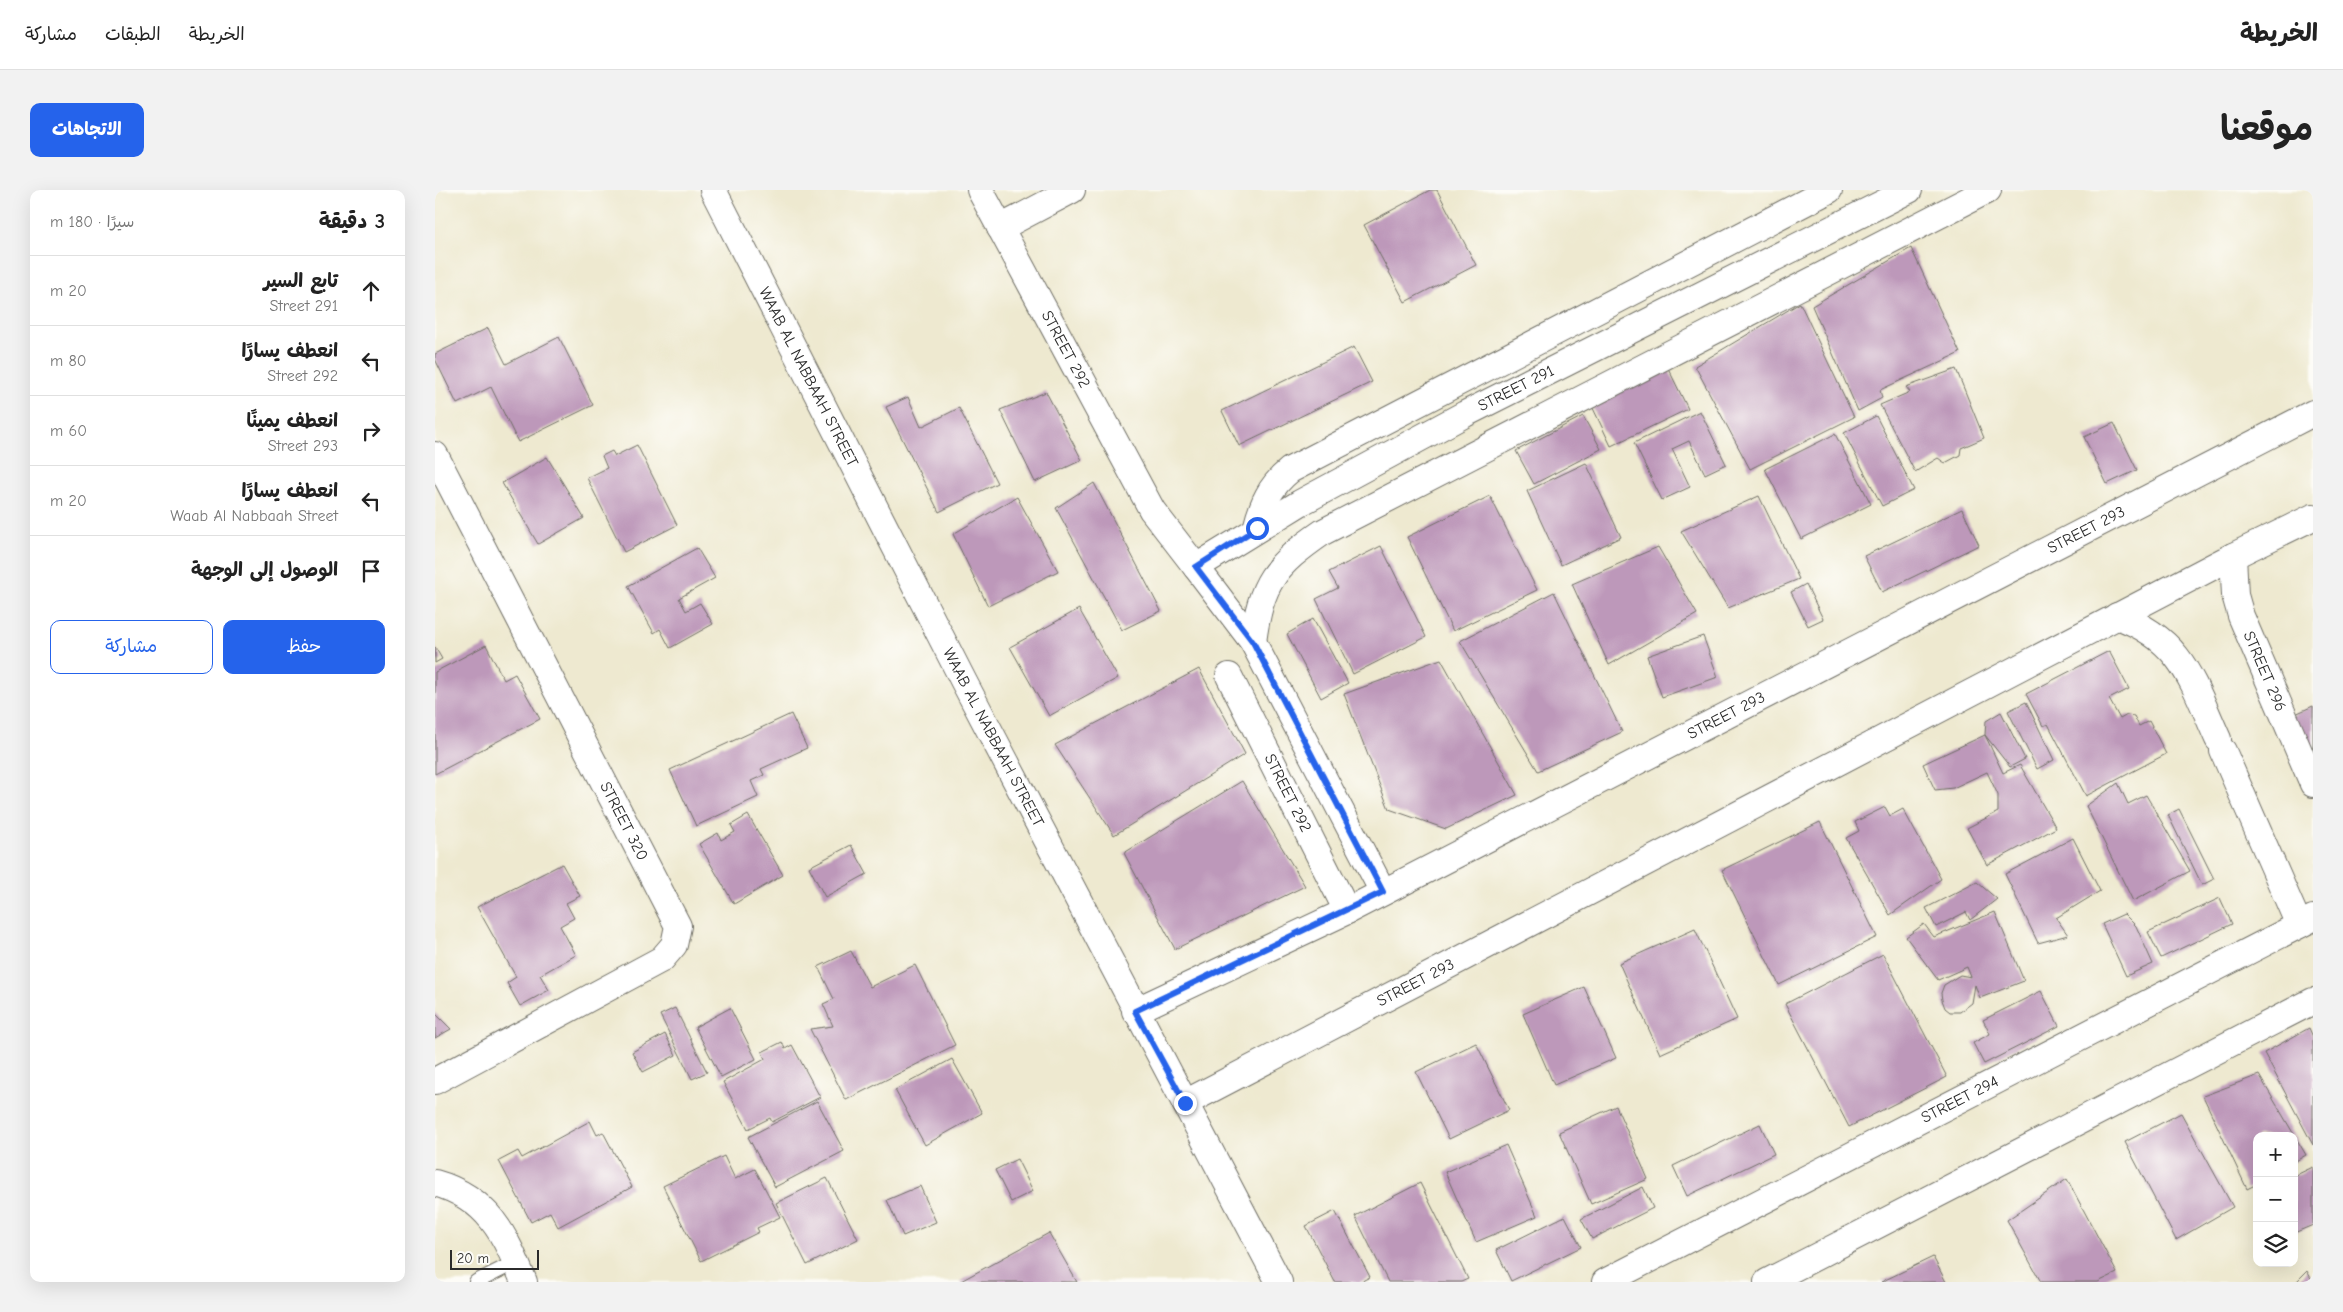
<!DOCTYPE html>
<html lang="ar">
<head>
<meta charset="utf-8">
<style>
  :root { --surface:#fff; --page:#f2f2f2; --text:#222; --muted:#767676; --line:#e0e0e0; --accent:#2563eb }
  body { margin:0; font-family:"Comic Neue","Playpen Sans Arabic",sans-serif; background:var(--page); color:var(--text); direction:rtl }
  .controls { position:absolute; right:15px; bottom:15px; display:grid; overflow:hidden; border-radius:10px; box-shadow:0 5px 20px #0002 }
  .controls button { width:45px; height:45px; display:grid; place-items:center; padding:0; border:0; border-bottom:1px solid var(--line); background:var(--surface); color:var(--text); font:25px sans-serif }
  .scale { position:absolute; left:15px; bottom:12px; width:89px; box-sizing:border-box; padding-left:5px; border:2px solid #2b2b2b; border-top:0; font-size:14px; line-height:18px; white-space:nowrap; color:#2b2b2b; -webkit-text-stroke:4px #fdfcf7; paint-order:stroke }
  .stop { position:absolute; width:15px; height:15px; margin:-11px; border:4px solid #2563eb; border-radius:50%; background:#fff }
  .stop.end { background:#2563eb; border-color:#fff; box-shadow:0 1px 5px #0008 }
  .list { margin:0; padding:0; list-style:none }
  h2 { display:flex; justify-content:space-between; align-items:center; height:65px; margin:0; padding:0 20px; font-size:21px }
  h2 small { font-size:16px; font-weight:400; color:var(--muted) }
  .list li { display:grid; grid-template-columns:32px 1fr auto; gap:15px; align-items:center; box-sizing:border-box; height:70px; padding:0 20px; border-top:1px solid var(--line) }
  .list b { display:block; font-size:19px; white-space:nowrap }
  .list p { margin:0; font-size:16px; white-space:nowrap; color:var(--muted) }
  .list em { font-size:16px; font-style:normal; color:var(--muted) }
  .actions { display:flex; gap:10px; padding:15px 20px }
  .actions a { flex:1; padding:11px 0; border:1px solid var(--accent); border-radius:10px; text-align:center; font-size:18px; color:var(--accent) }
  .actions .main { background:var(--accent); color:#fff }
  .icon { flex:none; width:28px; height:28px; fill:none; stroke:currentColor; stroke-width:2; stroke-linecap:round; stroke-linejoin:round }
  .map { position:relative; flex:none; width:1878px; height:1092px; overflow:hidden; direction:ltr; border-radius:10px }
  header { display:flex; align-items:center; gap:30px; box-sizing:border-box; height:70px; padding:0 25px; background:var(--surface); border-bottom:1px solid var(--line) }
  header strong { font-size:24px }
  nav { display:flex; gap:28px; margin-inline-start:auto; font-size:18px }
  .intro { display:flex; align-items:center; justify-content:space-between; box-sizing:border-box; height:120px; padding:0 30px }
  h1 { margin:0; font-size:35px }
  .button { padding:12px 22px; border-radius:10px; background:var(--accent); color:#fff; font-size:18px; font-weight:700 }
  main { display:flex; gap:30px; padding:0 30px }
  aside { flex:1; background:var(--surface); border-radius:10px; box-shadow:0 5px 20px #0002 }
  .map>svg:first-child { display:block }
</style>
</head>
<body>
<header>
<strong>الخريطة</strong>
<nav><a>الخريطة</a><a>الطبقات</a><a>مشاركة</a></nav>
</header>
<div class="intro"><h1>موقعنا</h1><a class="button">الاتجاهات</a></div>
<main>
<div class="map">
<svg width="1878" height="1092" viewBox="0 0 1878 1092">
  <rect width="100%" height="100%" fill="#fdfcf7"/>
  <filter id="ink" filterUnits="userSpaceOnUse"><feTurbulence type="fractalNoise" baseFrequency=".02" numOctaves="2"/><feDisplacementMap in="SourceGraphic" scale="10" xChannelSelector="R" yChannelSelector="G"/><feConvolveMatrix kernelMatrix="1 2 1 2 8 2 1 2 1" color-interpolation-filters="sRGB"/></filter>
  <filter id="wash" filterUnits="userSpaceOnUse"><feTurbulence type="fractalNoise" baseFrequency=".0096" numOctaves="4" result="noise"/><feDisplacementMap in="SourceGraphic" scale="20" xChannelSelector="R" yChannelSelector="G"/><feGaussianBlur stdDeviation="1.12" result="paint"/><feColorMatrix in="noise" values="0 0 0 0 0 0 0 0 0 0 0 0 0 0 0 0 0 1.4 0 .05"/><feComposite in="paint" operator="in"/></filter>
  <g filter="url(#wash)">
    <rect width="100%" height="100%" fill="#eee9d0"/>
    <g id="blocks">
      <g fill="#bd98ba">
        <polygon points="995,0 1002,0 1041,75 970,112 929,35"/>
        <polygon points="1476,58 1525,163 1445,200 1447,208 1423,221 1377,116"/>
        <polygon points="1365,113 1419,227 1315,279 1260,176"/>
        <polygon points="53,138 71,174 124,147 158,215 83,252 56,197 22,214 0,169 0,164"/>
        <polygon points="919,157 937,192 804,256 787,221"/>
        <polygon points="1233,178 1253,219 1176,256 1156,214"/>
        <polygon points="1521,179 1549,248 1526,258 1525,265 1510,273 1503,268 1480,282 1445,215 1475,202 1471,197"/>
        <polygon points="611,202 647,270 600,292 565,220"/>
        <polygon points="473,207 486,237 524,218 562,293 504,322 451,217"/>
        <polygon points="1265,221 1291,274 1270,284 1254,251 1237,259 1255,297 1227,310 1199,253"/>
        <polygon points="1148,226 1166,259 1099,294 1081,261"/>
        <polygon points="1441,226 1479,300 1447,316 1409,243"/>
        <polygon points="1679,233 1702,280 1672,294 1649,247"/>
        <polygon points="1400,244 1436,314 1366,349 1330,279"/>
        <polygon points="202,255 242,335 189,362 152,288 172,278 167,266 177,261 180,266"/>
        <polygon points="112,267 149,328 103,354 67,293"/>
        <polygon points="1151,273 1186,347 1126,375 1092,301"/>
        <polygon points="659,293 726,421 687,440 621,318"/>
        <polygon points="1055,306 1102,400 1018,441 972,347"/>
        <polygon points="1324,306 1364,389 1293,418 1246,341"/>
        <polygon points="582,307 623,381 553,416 518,344"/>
        <polygon points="1527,319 1544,355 1447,402 1429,366"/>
        <polygon points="946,356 991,447 918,484 881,409 903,398 894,382"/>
        <polygon points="1223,357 1262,424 1174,475 1137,394"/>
        <polygon points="262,358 280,388 244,408 251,421 265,413 278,434 235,458 225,439 219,443 193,396"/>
        <polygon points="1371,394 1388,429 1373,436 1356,402"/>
        <polygon points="1119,402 1187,542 1103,581 1025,451"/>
        <polygon points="644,419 683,488 614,526 575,457"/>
        <polygon points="878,429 913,493 886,508 852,444"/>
        <polygon points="1268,446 1283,487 1227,507 1212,466"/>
        <polygon points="51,455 69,490 80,484 105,529 0,584 0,482"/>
        <polygon points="0,457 7,469 0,473"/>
        <polygon points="1674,461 1694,499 1674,509 1685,529 1692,525 1699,526 1704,536 1714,531 1731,564 1651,606 1613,534 1608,536 1591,504"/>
        <polygon points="1006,469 1082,605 1011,639 954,619 909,504"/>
        <polygon points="764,479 810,564 679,645 620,555"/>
        <polygon points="1591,512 1619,570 1602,579 1573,521"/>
        <polygon points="1878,516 1878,565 1856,526"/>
        <polygon points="1566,522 1590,569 1575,577 1550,545 1551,531"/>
        <polygon points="356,524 372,558 326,579 329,585 316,591 323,607 261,636 235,580"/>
        <polygon points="1550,545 1568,583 1585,575 1621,638 1552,675 1532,638 1563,622 1563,605 1552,582 1518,598 1500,600 1488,574"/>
        <polygon points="807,591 870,696 740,759 689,663"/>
        <polygon points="1683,593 1693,614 1711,605 1755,681 1698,711 1651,616"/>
        <polygon points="1450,617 1455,626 1468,619 1506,689 1455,725 1411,648 1424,641 1420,632"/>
        <polygon points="1744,619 1779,689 1767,695 1733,625"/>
        <polygon points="313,625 348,685 299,714 264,654 283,643 286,650 300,642 296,635"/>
        <polygon points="1385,632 1442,747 1344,795 1287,680"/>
        <polygon points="1638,648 1665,701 1621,728 1633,745 1603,753 1570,684"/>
        <polygon points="416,655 432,684 390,707 374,677"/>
        <polygon points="127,674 145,706 131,713 139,728 125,736 141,765 105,785 114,800 85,816 72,793 81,787 42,717"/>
        <polygon points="1542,692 1562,709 1535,730 1531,722 1501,737 1491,718"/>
        <polygon points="1785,708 1797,734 1726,768 1713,742"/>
        <polygon points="1560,722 1589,791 1545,808 1540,795 1537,813 1525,822 1515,822 1510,818 1507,810 1506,803 1509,795 1525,785 1536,787 1532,777 1503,790 1471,747 1489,734 1499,747"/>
        <polygon points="1689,724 1701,736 1718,774 1691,786 1667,734"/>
        <polygon points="1260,739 1302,829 1225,864 1184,773"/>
        <polygon points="416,761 435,797 480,775 520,855 411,910 375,839 398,836 388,814 399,809 383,777"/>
        <polygon points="1448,764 1512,887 1414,937 1350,814"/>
        <polygon points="1149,797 1181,868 1119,895 1088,824"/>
        <polygon points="1606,801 1624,836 1549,874 1538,853 1555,844 1548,830"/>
        <polygon points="240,818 272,882 257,889 225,825"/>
        <polygon points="295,818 321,869 286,887 260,837"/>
        <polygon points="0,823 16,839 0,848"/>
        <polygon points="1874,838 1878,847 1878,955 1829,863"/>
        <polygon points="230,844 241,865 208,882 197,862"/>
        <polygon points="347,852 350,859 357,855 385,907 337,932 335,928 313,939 288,892 330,869 327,862"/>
        <polygon points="1041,853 1074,920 1014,949 981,882"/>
        <polygon points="517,869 547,923 490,955 460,900"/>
        <polygon points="1824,885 1871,965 1859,972 1859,946 1822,946 1822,994 1812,999 1768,906"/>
        <polygon points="382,911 409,961 340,997 313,947"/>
        <polygon points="1181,916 1213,989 1156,1014 1124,942"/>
        <polygon points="1746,923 1798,1017 1741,1050 1690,952"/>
        <polygon points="155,931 162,945 168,942 197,997 123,1037 115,1022 96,1032 64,971 83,961 87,968"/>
        <polygon points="1325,934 1339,964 1252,1006 1238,976"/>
        <polygon points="1071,955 1102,1026 1041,1052 1010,982"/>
        <polygon points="289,966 300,989 320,979 345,1027 322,1038 324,1042 266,1071 228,996"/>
        <polygon points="582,969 598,1001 576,1012 560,980"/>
        <polygon points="1878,977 1878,1035 1859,1043 1859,986"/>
        <polygon points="392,988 423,1049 372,1075 341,1013"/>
        <polygon points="1632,989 1682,1083 1663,1092 1606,1092 1572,1030"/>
        <polygon points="985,993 1033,1089 1026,1092 953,1092 920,1026"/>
        <polygon points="485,996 501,1032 468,1046 452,1010"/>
        <polygon points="1208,997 1218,1018 1157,1049 1146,1029"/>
        <polygon points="900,1021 935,1087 925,1092 900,1092 871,1036"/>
        <polygon points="1130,1026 1146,1057 1076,1091 1061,1060"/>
        <polygon points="614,1043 642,1092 524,1092"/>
        <polygon points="1498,1067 1511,1092 1446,1092"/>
        <polygon points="1872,1081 1878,1092 1861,1092"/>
      </g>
    </g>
  </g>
  <g filter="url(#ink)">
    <use href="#blocks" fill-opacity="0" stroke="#6f6e65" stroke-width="1"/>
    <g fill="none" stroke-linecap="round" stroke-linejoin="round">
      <g stroke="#6f6e65" stroke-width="16">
        <polyline id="lane" points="41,1092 81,1072"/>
      </g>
      <g stroke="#6f6e65" stroke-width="28">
        <g id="street">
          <path id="s1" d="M278,0L529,492L844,1092"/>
          <path id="s2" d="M545,0L717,320L761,377L865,313L1030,224L1474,0"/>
          <polyline points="565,38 637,0"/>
          <path id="s3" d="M0,265L243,736L239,755L227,769L0,891"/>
          <path d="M821,339C827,314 835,296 855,280L1394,0"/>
          <path id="s4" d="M1798,366L1800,405L1806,426L1878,594"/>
          <polyline points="761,377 818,452 948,702"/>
          <path d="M1682,426C1747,449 1757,491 1783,549"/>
          <path d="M818,452C826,392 839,376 888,342L1553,0"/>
          <path id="s5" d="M794,486L912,721"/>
          <polyline points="1788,561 1864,735"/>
          <path id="s6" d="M700,821L912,721L1878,223"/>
          <path id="s7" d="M750,913L1798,366L1878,327"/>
          <path d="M0,993C53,1008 70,1044 89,1092"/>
          <path id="s8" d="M1170,1092L1878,728"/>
          <polyline points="1332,1092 1878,811"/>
        </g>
      </g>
      <use href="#lane" stroke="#fff" stroke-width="14"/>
      <use href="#street" stroke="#fff" stroke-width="26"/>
    </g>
  </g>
  <g fill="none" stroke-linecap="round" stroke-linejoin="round" filter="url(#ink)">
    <polyline stroke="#2563eb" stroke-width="6" points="750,913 700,821 948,702 818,452 761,377 822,338"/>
  </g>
  <g text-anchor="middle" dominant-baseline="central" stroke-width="5" stroke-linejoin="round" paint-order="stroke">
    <g font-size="16" fill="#2b2b2b" stroke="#fdfcf7">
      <text stroke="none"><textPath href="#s2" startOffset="181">STREET 292</textPath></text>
      <text stroke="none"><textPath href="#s1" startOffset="210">WAAB AL NABBAAH STREET</textPath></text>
      <text stroke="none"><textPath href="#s2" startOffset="802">STREET 291</textPath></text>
      <text stroke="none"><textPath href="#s6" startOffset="1066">STREET 293</textPath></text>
      <text stroke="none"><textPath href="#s4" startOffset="121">STREET 296</textPath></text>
      <text stroke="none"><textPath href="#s6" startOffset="661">STREET 293</textPath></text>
      <text stroke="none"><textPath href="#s1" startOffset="615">WAAB AL NABBAAH STREET</textPath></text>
      <text stroke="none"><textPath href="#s5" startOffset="131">STREET 292</textPath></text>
      <text stroke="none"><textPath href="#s3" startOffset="412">STREET 320</textPath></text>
      <text stroke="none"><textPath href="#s7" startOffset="260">STREET 293</textPath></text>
      <text stroke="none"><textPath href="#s8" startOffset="399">STREET 294</textPath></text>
    </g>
  </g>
</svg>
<div class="controls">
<button>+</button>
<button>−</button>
<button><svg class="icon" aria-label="layers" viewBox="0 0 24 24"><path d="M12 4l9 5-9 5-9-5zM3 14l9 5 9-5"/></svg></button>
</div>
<div class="scale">20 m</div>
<div class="stop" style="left:822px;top:338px"></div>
<div class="stop end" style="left:750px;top:913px"></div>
</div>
<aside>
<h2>3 دقيقة<small>سيرًا · 180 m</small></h2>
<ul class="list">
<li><svg class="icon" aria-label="ahead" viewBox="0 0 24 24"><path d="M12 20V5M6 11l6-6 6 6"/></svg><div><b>تابع السير</b><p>Street 291</p></div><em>20 m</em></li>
<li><svg class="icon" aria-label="left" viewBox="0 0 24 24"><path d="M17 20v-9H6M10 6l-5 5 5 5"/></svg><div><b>انعطف يسارًا</b><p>Street 292</p></div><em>80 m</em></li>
<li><svg class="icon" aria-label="right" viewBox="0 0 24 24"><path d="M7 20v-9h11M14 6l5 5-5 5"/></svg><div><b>انعطف يمينًا</b><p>Street 293</p></div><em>60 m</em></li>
<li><svg class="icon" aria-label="left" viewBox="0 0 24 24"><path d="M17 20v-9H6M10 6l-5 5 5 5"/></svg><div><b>انعطف يسارًا</b><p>Waab Al Nabbaah Street</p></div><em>20 m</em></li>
<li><svg class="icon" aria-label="arrive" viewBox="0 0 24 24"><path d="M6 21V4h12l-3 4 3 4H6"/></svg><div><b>الوصول إلى الوجهة</b></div></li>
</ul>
<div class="actions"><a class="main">حفظ</a><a>مشاركة</a></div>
</aside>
</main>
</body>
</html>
